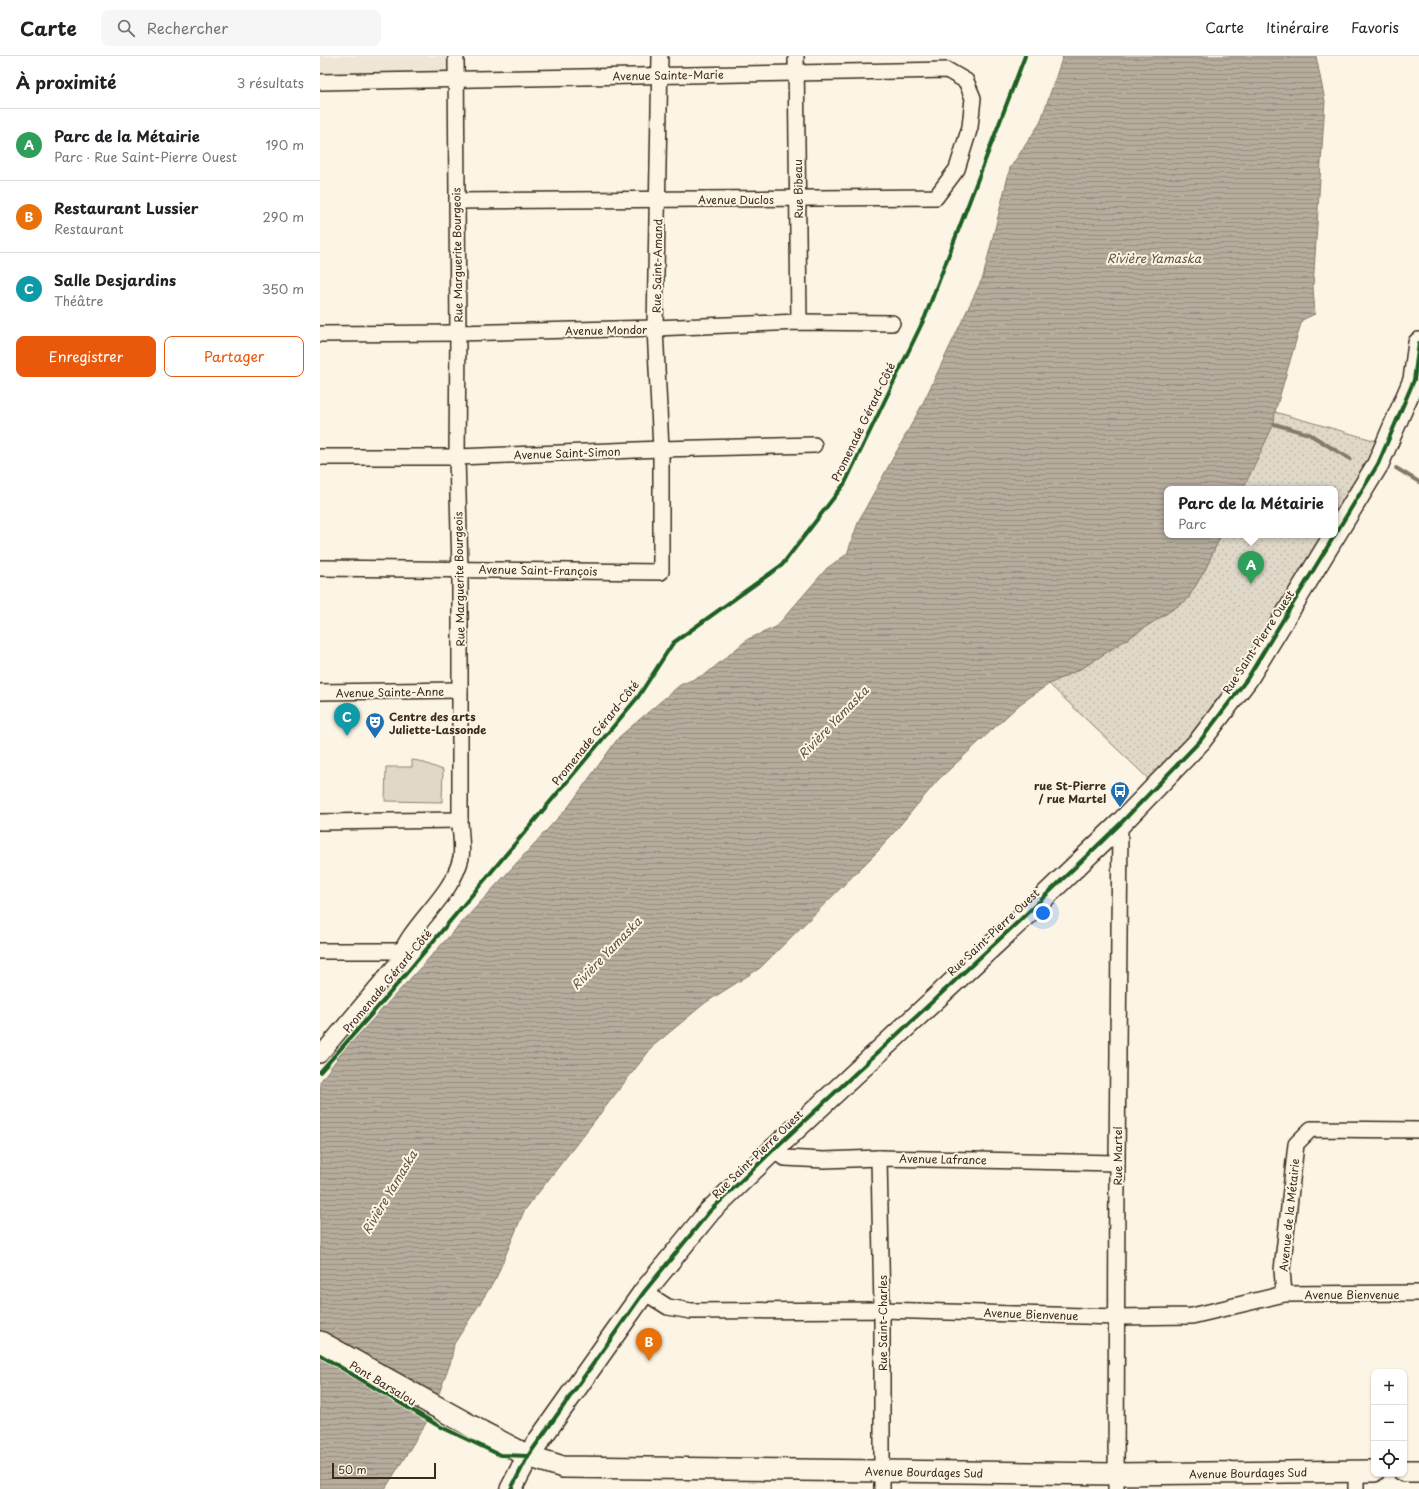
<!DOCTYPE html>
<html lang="fr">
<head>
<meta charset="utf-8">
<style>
  :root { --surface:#fff; --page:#f6f6f6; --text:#202124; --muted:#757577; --line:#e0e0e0; --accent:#ea580c }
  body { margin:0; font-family:"Playpen Sans",sans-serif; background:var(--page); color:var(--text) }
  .controls { position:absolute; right:12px; bottom:12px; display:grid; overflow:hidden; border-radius:8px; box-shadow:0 1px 3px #0004 }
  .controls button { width:36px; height:36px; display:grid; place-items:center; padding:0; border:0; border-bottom:1px solid var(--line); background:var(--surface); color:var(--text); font:20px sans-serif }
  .scale { position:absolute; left:12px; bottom:10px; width:104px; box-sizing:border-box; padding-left:4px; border:2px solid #3b2a1e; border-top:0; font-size:11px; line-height:14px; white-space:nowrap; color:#3b2a1e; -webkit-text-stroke:3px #fcf5e5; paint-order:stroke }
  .you { position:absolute; left:723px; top:857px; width:14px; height:14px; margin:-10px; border:3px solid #fff; border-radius:50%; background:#1a73e8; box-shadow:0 0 0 6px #1a73e833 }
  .badge { display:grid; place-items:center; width:26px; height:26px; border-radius:50%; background:var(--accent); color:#fff; font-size:13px; font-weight:700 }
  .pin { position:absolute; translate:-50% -33px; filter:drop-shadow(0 1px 2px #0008) }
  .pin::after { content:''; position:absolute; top:21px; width:14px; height:12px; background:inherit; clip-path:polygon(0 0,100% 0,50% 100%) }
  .popup { position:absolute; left:844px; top:430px; width:174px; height:52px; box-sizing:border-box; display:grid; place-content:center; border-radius:8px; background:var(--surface); filter:drop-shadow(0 1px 3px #0005); font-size:13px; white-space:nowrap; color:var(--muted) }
  .popup b { font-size:15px; color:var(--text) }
  .popup::after { content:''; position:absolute; left:50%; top:100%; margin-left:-8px; border:8px solid transparent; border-top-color:var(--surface) }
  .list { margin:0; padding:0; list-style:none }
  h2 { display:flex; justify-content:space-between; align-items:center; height:52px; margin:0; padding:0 16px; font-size:17px }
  h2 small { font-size:13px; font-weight:400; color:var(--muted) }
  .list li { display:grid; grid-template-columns:26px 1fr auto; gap:12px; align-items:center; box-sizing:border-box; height:72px; padding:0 16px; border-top:1px solid var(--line) }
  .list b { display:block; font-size:15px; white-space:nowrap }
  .list p { margin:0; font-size:13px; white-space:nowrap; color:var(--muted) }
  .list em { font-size:13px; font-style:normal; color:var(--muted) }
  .actions { display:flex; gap:8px; padding:12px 16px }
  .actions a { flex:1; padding:9px 0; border:1px solid var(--accent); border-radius:8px; text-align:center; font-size:14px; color:var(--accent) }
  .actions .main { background:var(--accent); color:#fff }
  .icon { flex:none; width:22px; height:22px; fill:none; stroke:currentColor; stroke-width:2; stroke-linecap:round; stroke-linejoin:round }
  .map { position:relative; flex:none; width:1099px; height:1433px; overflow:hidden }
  header { display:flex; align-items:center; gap:24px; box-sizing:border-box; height:56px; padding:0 20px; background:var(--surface); border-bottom:1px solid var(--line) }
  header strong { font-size:19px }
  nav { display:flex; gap:22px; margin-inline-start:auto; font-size:14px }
  .search { width:280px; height:36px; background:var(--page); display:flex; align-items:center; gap:10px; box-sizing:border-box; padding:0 14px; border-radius:8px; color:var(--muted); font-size:15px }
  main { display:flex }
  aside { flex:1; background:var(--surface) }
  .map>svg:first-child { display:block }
</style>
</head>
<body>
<header>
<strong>Carte</strong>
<div class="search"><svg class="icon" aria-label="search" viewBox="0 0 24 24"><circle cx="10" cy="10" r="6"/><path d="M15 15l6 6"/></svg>Rechercher</div>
<nav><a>Carte</a><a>Itinéraire</a><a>Favoris</a></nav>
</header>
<main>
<aside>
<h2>À proximité<small>3 résultats</small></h2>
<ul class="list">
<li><span class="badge" style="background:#2e9e5b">A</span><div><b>Parc de la Métairie</b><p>Parc · Rue Saint-Pierre Ouest</p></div><em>190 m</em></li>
<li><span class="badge" style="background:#e8710a">B</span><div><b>Restaurant Lussier</b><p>Restaurant</p></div><em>290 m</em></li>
<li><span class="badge" style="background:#0f9aa8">C</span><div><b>Salle Desjardins</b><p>Théâtre</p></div><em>350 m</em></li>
</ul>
<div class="actions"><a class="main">Enregistrer</a><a>Partager</a></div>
</aside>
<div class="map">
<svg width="1099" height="1433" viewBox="0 0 1099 1433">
  <defs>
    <pattern id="park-dots" width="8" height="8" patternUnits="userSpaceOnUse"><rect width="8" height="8" fill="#e0d8c8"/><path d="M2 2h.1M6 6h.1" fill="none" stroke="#c1baab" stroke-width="1.8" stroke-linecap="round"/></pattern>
    <pattern id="water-rules" width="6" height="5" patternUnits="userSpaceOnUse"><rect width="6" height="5" fill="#b7ad9e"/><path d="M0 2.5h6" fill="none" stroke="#968d80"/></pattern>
  </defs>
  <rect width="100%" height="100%" fill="#fcf5e5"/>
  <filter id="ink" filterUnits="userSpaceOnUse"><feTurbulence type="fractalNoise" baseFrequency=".025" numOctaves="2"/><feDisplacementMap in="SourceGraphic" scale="8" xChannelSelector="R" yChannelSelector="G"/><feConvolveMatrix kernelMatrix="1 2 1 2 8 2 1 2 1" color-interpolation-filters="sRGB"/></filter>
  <g filter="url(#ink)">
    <polygon fill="#eee6d6" points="0,0 136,0 136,23 0,26"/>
    <polygon fill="#e0d8c8" stroke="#8e8173" points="92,704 99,705 123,714 122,746 65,745 66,711 92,711"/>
    <polygon fill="url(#park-dots)" stroke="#8e8173" points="955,356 1067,388 1058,408 967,560 880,685 837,731 729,628 764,611 867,544 886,512 900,479 1015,479 1015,433 921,433"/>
    <polygon fill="url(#water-rules)" stroke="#85796b" points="743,0 996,0 1005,45 993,231 995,258 982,264 955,356 954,368 923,433 847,433 847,479 901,479 886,512 867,544 764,611 729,628 700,648 618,724 559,794 440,912 385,947 333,990 204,1155 176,1222 134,1288 131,1305 111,1359 65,1433 0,1433 0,1026 20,999 249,750 299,681 360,629 386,618 428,583 456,571 507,512 527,498 539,464 602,349 663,221 690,112 720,67"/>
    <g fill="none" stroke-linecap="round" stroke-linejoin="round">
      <g stroke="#85796b" stroke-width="4">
        <polyline points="954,368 989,378 1030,403"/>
        <polyline points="1076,412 1099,426"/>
      </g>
      <g stroke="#3b2a1e" stroke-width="18">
        <g id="street">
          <polyline points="476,0 479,266"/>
          <polyline points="0,26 627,14 646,25 653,42 650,71 637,113 616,141 137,145"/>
          <polyline points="0,278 138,277 335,272 479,266 572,267"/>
          <polyline points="0,401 137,401 341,393 494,389"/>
          <polyline points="0,512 341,516 341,393 335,272 340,0"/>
          <polyline points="0,636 140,634"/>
          <polyline points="0,766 140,764"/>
          <polyline points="0,895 81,895"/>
          <path d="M0,999L77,907C89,867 131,843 141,802C143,792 140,775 140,764V513L137,401L138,277L136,0"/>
          <polyline points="452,1095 465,1102 504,1104 559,1102 797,1107"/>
          <polyline points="559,1102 562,1254 562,1433"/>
          <polyline points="324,1236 348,1251 371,1255 562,1254 796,1261 872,1260 964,1238 1099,1237"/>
          <polyline points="964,1238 962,1214 976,1088 991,1073 1099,1074"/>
          <polyline points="1036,1415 1036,1433"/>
          <polyline points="796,1433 797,1107 800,768"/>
        </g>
      </g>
      <g stroke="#3b2a1e" stroke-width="24">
        <g id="secondary">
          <polyline points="0,1286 162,1376 208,1400 243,1411 796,1418 1054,1415"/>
          <polyline points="1084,1415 1099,1415"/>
          <polyline points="191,1433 208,1400 324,1236 390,1155 452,1095 699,865 800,768 880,685 927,623 1058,408 1094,324 1099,287"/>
        </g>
      </g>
      <use href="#street" stroke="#fcf5e5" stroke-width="15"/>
      <use href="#secondary" stroke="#fcf5e5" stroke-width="21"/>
      <g stroke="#fcf5e5" stroke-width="6">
        <g id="cycleway">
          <polyline points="0,1016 64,944 318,641 353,587 462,509 525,427 605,261 705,0"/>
          <polyline points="0,1299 117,1369 180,1399 208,1400"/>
          <polyline points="191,1433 208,1400 324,1236 390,1155 452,1095 699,865 800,768 880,685 927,623 1058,408 1094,324 1099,287"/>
        </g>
      </g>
      <use href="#cycleway" stroke="#1b5e20" stroke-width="4"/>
    </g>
  </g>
  <defs>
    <g id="theatre-pin" transform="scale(1)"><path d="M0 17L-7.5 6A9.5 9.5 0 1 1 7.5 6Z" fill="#1f6fb2" stroke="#fcf5e5"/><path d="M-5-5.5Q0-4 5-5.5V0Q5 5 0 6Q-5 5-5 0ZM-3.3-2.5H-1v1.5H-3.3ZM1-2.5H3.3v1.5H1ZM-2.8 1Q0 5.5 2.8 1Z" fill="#fff"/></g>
    <g id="bus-pin" transform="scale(1)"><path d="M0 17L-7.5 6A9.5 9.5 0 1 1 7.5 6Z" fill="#1f6fb2" stroke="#fcf5e5"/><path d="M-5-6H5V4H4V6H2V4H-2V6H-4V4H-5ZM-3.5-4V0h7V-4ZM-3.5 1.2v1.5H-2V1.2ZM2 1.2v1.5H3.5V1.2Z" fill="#fff"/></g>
  </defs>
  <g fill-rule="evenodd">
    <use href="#theatre-pin" x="55" y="666"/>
    <use href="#bus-pin" x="800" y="735"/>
  </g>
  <g text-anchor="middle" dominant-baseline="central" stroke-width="4" stroke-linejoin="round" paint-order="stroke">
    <g font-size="11" fill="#3b2a1e" stroke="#fcf5e5">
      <text transform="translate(348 19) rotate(-1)">Avenue Sainte-Marie</text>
      <text transform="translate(478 133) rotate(-91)">Rue Bibeau</text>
      <text x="416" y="143">Avenue Duclos</text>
      <text transform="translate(137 199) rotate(-91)">Rue Marguerite Bourgeois</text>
      <text transform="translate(337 210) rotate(-89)">Rue Saint-Amand</text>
      <text transform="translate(286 274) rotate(-1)">Avenue Mondor</text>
      <text transform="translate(543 366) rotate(-64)">Promenade Gérard-Côté</text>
      <text transform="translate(247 397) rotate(-2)">Avenue Saint-Simon</text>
      <text transform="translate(218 514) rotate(1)">Avenue Saint-François</text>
      <text transform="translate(139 523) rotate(-91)">Rue Marguerite Bourgeois</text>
      <text transform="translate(938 586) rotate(-57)">Rue Saint-Pierre Ouest</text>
      <text transform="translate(70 636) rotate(-1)">Avenue Sainte-Anne</text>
      <text transform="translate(275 677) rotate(-51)">Promenade Gérard-Côté</text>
      <text transform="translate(673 876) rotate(-43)">Rue Saint-Pierre Ouest</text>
      <text transform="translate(67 925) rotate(-50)">Promenade Gérard-Côté</text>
      <text transform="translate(437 1098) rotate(-44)">Rue Saint-Pierre Ouest</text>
      <text transform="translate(797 1100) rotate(-90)">Rue Martel</text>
      <text transform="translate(623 1103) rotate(1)">Avenue Lafrance</text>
      <text transform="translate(969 1159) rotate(-84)">Avenue de la Métairie</text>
      <text x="1032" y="1238">Avenue Bienvenue</text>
      <text transform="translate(711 1258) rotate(2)">Avenue Bienvenue</text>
      <text transform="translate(562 1267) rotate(-90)">Rue Saint-Charles</text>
      <text transform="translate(63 1327) rotate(31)">Pont Barsalou</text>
      <text transform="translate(604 1416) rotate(1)">Avenue Bourdages Sud</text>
      <text transform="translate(928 1417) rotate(-1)">Avenue Bourdages Sud</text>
    </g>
    <g font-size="11" font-weight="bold" fill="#3b2a1e" stroke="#fcf5e5" text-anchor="start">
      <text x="69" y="660">Centre des arts<tspan x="69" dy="13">Juliette-Lassonde</tspan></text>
      <text x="786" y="729" text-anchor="end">rue St-Pierre<tspan x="786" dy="13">/ rue Martel</tspan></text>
    </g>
    <g font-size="12" font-style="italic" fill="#605144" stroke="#fcf5e5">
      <text x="834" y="202">Rivière Yamaska</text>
      <text transform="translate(513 666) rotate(-46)">Rivière Yamaska</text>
      <text transform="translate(286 897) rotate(-46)">Rivière Yamaska</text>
      <text transform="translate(69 1136) rotate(-59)">Rivière Yamaska</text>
    </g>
  </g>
</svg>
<div class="controls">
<button>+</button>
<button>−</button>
<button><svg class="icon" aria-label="locate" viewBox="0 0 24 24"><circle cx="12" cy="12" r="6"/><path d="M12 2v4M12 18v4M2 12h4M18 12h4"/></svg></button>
</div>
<div class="scale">50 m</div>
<div class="you"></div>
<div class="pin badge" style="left:931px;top:528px;background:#2e9e5b">A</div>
<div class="popup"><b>Parc de la Métairie</b>Parc</div>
<div class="pin badge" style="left:329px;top:1305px;background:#e8710a">B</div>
<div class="pin badge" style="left:27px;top:680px;background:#0f9aa8">C</div>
</div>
</main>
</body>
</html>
